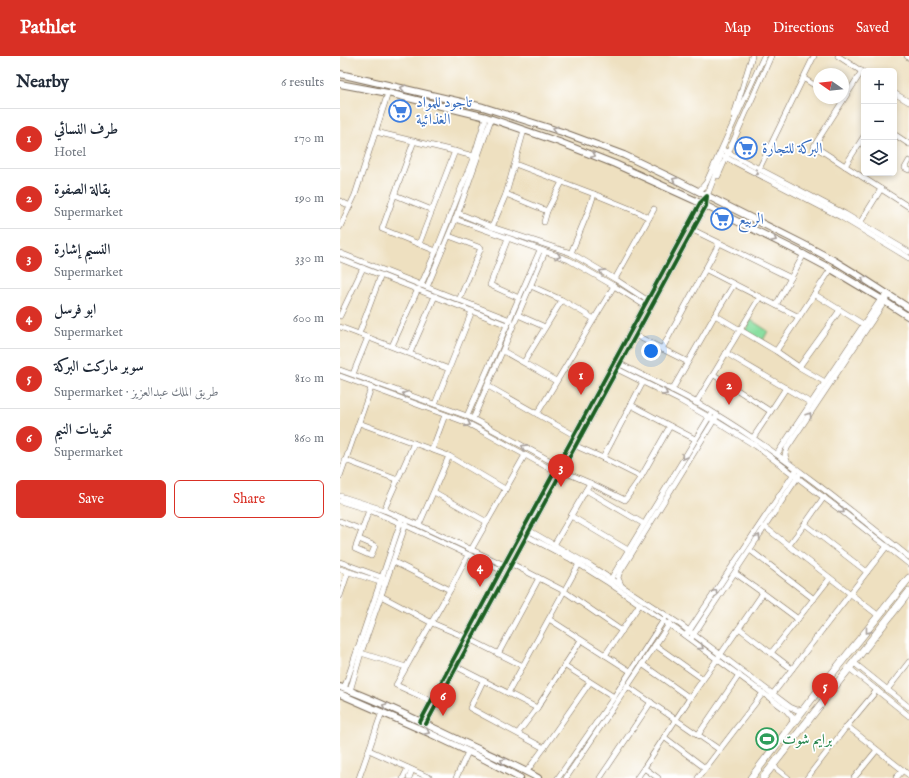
<!DOCTYPE html>
<html lang="en">
<head>
<meta charset="utf-8">
<style>
  :root { --surface:#fff; --page:#f6f6f7; --text:#1f2937; --muted:#747a83; --line:#e0e1e3; --accent:#d93025 }
  body { margin:0; font-family:"IM FELL English",Amiri,serif; background:var(--page); color:var(--text) }
  .controls { position:absolute; right:12px; top:12px; display:grid; overflow:hidden; border-radius:6px; box-shadow:0 2px 6px #0003 }
  .controls button { width:36px; height:36px; display:grid; place-items:center; padding:0; border:0; border-bottom:1px solid var(--line); background:var(--surface); color:var(--text); font:20px sans-serif }
  .compass { position:absolute; left:473px; top:12px; width:36px; height:36px; border-radius:50%; background:var(--surface); box-shadow:0 2px 6px #0003; rotate:284deg }
  .you { position:absolute; left:311px; top:295px; width:14px; height:14px; margin:-10px; border:3px solid #fff; border-radius:50%; background:#1a73e8; box-shadow:0 0 0 6px #1a73e833 }
  .badge { display:grid; place-items:center; width:26px; height:26px; border-radius:50%; background:var(--accent); color:#fff; font-size:13px; font-weight:700 }
  .pin { position:absolute; translate:-50% -33px; filter:drop-shadow(0 1px 2px #0008) }
  .pin::after { content:''; position:absolute; top:21px; width:14px; height:12px; background:inherit; clip-path:polygon(0 0,100% 0,50% 100%) }
  .list { margin:0; padding:0; list-style:none }
  h2 { display:flex; justify-content:space-between; align-items:center; height:52px; margin:0; padding:0 16px; font-size:17px }
  h2 small { font-size:13px; font-weight:400; color:var(--muted) }
  .list li { display:grid; grid-template-columns:26px 1fr auto; gap:12px; align-items:center; box-sizing:border-box; height:60px; padding:0 16px; border-top:1px solid var(--line) }
  .list b { display:block; font-size:15px; white-space:nowrap }
  .list p { margin:0; font-size:13px; white-space:nowrap; color:var(--muted) }
  .list em { font-size:13px; font-style:normal; color:var(--muted) }
  .actions { display:flex; gap:8px; padding:12px 16px }
  .actions a { flex:1; padding:9px 0; border:1px solid var(--accent); border-radius:6px; text-align:center; font-size:14px; color:var(--accent) }
  .actions .main { background:var(--accent); color:#fff }
  .icon { flex:none; width:22px; height:22px; fill:none; stroke:currentColor; stroke-width:2; stroke-linecap:round; stroke-linejoin:round }
  .map { position:relative; flex:none; width:569px; height:722px; overflow:hidden }
  header { display:flex; align-items:center; gap:24px; box-sizing:border-box; height:56px; padding:0 20px; background:var(--accent); color:#fff }
  header strong { font-size:19px }
  nav { display:flex; gap:22px; margin-inline-start:auto; font-size:14px }
  main { display:flex }
  aside { flex:1; background:var(--surface) }
  .map>svg:first-child { display:block }
</style>
</head>
<body>
<header>
<strong>Pathlet</strong>
<nav><a>Map</a><a>Directions</a><a>Saved</a></nav>
</header>
<main>
<aside>
<h2>Nearby<small>6 results</small></h2>
<ul class="list">
<li><span class="badge">1</span><div><b>طرف النسائي</b><p>Hotel</p></div><em>170 m</em></li>
<li><span class="badge">2</span><div><b>بقالة الصفوة</b><p>Supermarket</p></div><em>190 m</em></li>
<li><span class="badge">3</span><div><b>النسيم إشارة</b><p>Supermarket</p></div><em>330 m</em></li>
<li><span class="badge">4</span><div><b>ابو فرسل</b><p>Supermarket</p></div><em>600 m</em></li>
<li><span class="badge">5</span><div><b>سوبر ماركت البركة</b><p>Supermarket · طريق الملك عبدالعزيز</p></div><em>810 m</em></li>
<li><span class="badge">6</span><div><b>تموينات النيم</b><p>Supermarket</p></div><em>860 m</em></li>
</ul>
<div class="actions"><a class="main">Save</a><a>Share</a></div>
</aside>
<div class="map">
<svg width="569" height="722" viewBox="0 0 569 722">
  <rect width="100%" height="100%" fill="#fff"/>
  <filter id="ink" filterUnits="userSpaceOnUse"><feTurbulence type="fractalNoise" baseFrequency=".025" numOctaves="2"/><feDisplacementMap in="SourceGraphic" scale="8" xChannelSelector="R" yChannelSelector="G"/><feConvolveMatrix kernelMatrix="1 2 1 2 8 2 1 2 1" color-interpolation-filters="sRGB"/></filter>
  <filter id="wash" filterUnits="userSpaceOnUse"><feTurbulence type="fractalNoise" baseFrequency=".012" numOctaves="4" result="noise"/><feDisplacementMap in="SourceGraphic" scale="16" xChannelSelector="R" yChannelSelector="G"/><feGaussianBlur stdDeviation="0.9" result="paint"/><feColorMatrix in="noise" values="0 0 0 0 0 0 0 0 0 0 0 0 0 0 0 0 0 1.4 0 .05"/><feComposite in="paint" operator="in"/></filter>
  <g filter="url(#wash)">
    <rect width="100%" height="100%" fill="#eee0c0"/>
    <polygon fill="#8adfa1" stroke="#628460" points="411,264 428,275 422,286 405,275"/>
  </g>
  <g filter="url(#ink)">
    <g fill="none" stroke-linecap="round" stroke-linejoin="round">
      <g stroke="#7a6a57" stroke-width="6">
        <g id="minor">
          <polyline points="498,0 524,17"/>
          <polyline points="567,0 569,2"/>
          <polyline points="522,15 474,90 569,151"/>
          <polyline points="463,22 479,32"/>
          <polyline points="554,37 569,46"/>
          <polyline points="495,42 502,46"/>
          <polyline points="394,59 412,0"/>
          <polyline points="184,74 166,138 207,155"/>
          <polyline points="36,76 134,100"/>
          <polyline points="554,78 569,88"/>
          <polyline points="74,85 42,173 96,195"/>
          <polyline points="383,94 505,158 569,196"/>
          <polyline points="381,99 501,161 569,202"/>
          <polyline points="569,105 565,112 569,114"/>
          <polyline points="175,108 254,138 298,156 309,162"/>
          <polyline points="505,110 524,80"/>
          <polyline points="419,113 474,0"/>
          <polyline points="378,120 431,0"/>
          <polyline points="359,135 366,127 424,0"/>
          <polyline points="55,139 92,154"/>
          <polyline points="367,140 374,122 381,99"/>
          <polyline points="0,145 10,150"/>
          <polyline points="118,157 152,171 231,197 275,223 307,244"/>
          <polyline points="115,163 229,204 274,230 304,249"/>
          <polyline points="204,166 207,155 222,126"/>
          <polyline points="520,167 541,133"/>
          <polyline points="0,171 15,139 48,37"/>
          <polyline points="152,171 166,138"/>
          <polyline points="353,174 451,222"/>
          <polyline points="109,180 141,192 119,244"/>
          <polyline points="168,182 150,229 179,242"/>
          <polyline points="79,188 115,95"/>
          <polyline points="0,197 170,264"/>
          <polyline points="231,197 248,156 254,138"/>
          <polyline points="0,203 167,269"/>
          <polyline points="365,213 394,228"/>
          <polyline points="275,223 314,153"/>
          <polyline points="81,229 96,195 134,100 146,61"/>
          <polyline points="191,230 222,244 254,263"/>
          <polyline points="87,231 118,157 151,63"/>
          <polyline points="474,238 523,268"/>
          <polyline points="436,249 464,198"/>
          <polyline points="178,259 205,271"/>
          <polyline points="375,259 394,228 459,261 491,213"/>
          <polyline points="0,260 23,212"/>
          <polyline points="0,271 19,278 109,313"/>
          <polyline points="19,278 41,219"/>
          <polyline points="295,279 348,306"/>
          <polyline points="52,290 78,233"/>
          <polyline points="322,293 379,188"/>
          <polyline points="163,295 216,325"/>
          <polyline points="436,295 459,261"/>
          <polyline points="70,297 95,240"/>
          <polyline points="386,297 471,347"/>
          <polyline points="184,306 222,244"/>
          <path d="M280,308C311,324 344,338 374,357C443,399 506,450 569,501"/>
          <polyline points="459,311 500,254"/>
          <polyline points="277,313 339,344 374,364 416,390 503,456 569,508"/>
          <polyline points="0,314 127,360 148,371 218,409"/>
          <polyline points="13,318 28,281"/>
          <polyline points="374,319 430,355"/>
          <polyline points="0,320 125,366 144,376 214,415"/>
          <polyline points="148,330 234,379"/>
          <polyline points="332,334 375,259 436,295 459,311 485,326"/>
          <polyline points="356,347 420,241"/>
          <polyline points="95,348 132,255"/>
          <polyline points="291,349 330,370"/>
          <polyline points="197,358 274,230"/>
          <polyline points="127,360 200,194"/>
          <polyline points="133,363 205,196"/>
          <polyline points="19,367 109,400 165,433"/>
          <polyline points="413,382 446,332"/>
          <polyline points="236,390 263,402 303,326"/>
          <polyline points="92,394 105,359"/>
          <polyline points="437,398 541,243 544,241"/>
          <polyline points="263,402 301,421 330,370 355,383"/>
          <polyline points="5,404 58,424"/>
          <polyline points="447,405 445,399 447,392 545,245 548,238"/>
          <polyline points="222,415 250,427"/>
          <polyline points="0,420 31,332"/>
          <polyline points="246,434 304,468"/>
          <polyline points="94,436 147,466"/>
          <polyline points="0,440 44,454 79,469 164,509"/>
          <polyline points="0,445 29,454 65,469 161,514"/>
          <polyline points="44,454 74,387"/>
          <polyline points="231,460 288,494"/>
          <polyline points="0,465 22,474 15,493 31,500 35,490 19,483"/>
          <polyline points="465,468 484,441"/>
          <polyline points="79,469 109,400"/>
          <polyline points="425,471 539,560"/>
          <polyline points="22,474 29,454"/>
          <polyline points="190,475 251,510 341,569 450,651 457,654 464,653"/>
          <polyline points="187,480 229,502 269,527 340,576 446,654 452,661 453,667"/>
          <polyline points="214,489 250,427 285,444 301,421"/>
          <polyline points="449,489 465,468 527,516"/>
          <polyline points="131,494 185,399"/>
          <polyline points="410,494 474,543"/>
          <polyline points="0,506 44,522"/>
          <polyline points="54,506 110,534"/>
          <polyline points="172,508 224,535 282,575"/>
          <polyline points="0,513 43,527"/>
          <polyline points="395,517 423,537 399,572 431,597 490,522"/>
          <polyline points="269,526 371,358"/>
          <polyline points="281,529 278,522 279,518 376,361"/>
          <polyline points="423,537 458,563"/>
          <polyline points="0,540 8,516"/>
          <polyline points="41,540 92,567 125,581"/>
          <polyline points="209,563 290,615"/>
          <polyline points="347,578 455,416"/>
          <polyline points="352,581 459,419"/>
          <polyline points="131,584 183,610"/>
          <polyline points="315,589 363,623"/>
          <polyline points="21,597 66,611"/>
          <polyline points="431,597 452,613"/>
          <polyline points="158,598 199,522"/>
          <polyline points="265,599 300,548"/>
          <polyline points="513,606 569,651"/>
          <polyline points="302,608 350,642"/>
          <polyline points="224,609 274,641"/>
          <polyline points="117,611 197,652"/>
          <polyline points="509,612 569,660"/>
          <polyline points="143,625 130,652 204,692"/>
          <polyline points="287,630 380,694"/>
          <polyline points="4,633 62,462"/>
          <polyline points="547,634 569,606"/>
          <polyline points="10,635 21,597 67,465"/>
          <polyline points="168,637 239,508"/>
          <polyline points="432,639 547,490"/>
          <polyline points="91,645 56,629 110,534 128,499"/>
          <polyline points="80,666 161,514 360,147 367,140 366,150 193,468 86,668"/>
          <polyline points="507,670 569,719"/>
          <polyline points="178,677 197,652 241,584"/>
          <polyline points="358,679 399,619"/>
          <polyline points="324,681 365,712"/>
          <polyline points="29,694 90,722"/>
          <polyline points="432,709 448,722"/>
          <polyline points="304,712 350,642 399,572"/>
          <polyline points="187,715 204,692 250,626"/>
          <polyline points="19,722 42,656"/>
          <polyline points="63,722 68,712"/>
          <polyline points="69,722 72,714"/>
          <polyline points="116,722 128,696"/>
          <polyline points="218,722 274,641 325,562"/>
          <polyline points="226,722 330,567"/>
          <polyline points="260,722 311,646"/>
          <polyline points="297,722 304,712 318,722"/>
          <polyline points="358,722 423,637"/>
          <polyline points="467,722 507,670 537,634"/>
          <polyline points="514,722 537,694"/>
          <polyline points="556,722 563,714"/>
        </g>
      </g>
      <g stroke="#7a6a57" stroke-width="8">
        <g id="major">
          <polyline points="0,18 143,51 222,76 284,99 338,125 463,188 495,205 521,221 569,252"/>
          <polyline points="0,28 48,37 146,61 219,86 275,108 354,144 457,195 491,213 541,243 569,261"/>
          <path d="M0,631C42,646 81,666 121,685C146,697 173,708 198,722"/>
          <polyline points="0,638 89,677 146,704 180,722"/>
        </g>
      </g>
      <g stroke="#7a6a57" stroke-width="8">
        <g id="highway">
          <polyline points="411,722 470,645 569,522"/>
          <polyline points="423,722 569,536"/>
        </g>
      </g>
      <use href="#minor" stroke="#fff" stroke-width="5"/>
      <use href="#major" stroke="#fff" stroke-width="6"/>
      <use href="#highway" stroke="#fff" stroke-width="7"/>
      <g stroke="#fff" stroke-width="6">
        <polyline id="cycleway" points="80,666 161,514 360,147 367,140 366,150 193,468 86,668"/>
      </g>
      <use href="#cycleway" stroke="#1b5e20" stroke-width="4"/>
    </g>
    <defs><path id="oneway-chevron" d="M-2-3.5L2.5 0L-2 3.5" fill="none" stroke-width="1.6" stroke-linecap="round" stroke-linejoin="round"/></defs>
    <g stroke="#a79f9a">
      <use href="#oneway-chevron" transform="translate(63 32) rotate(-167)"/>
      <use href="#oneway-chevron" transform="translate(215 73) rotate(-163)"/>
      <use href="#oneway-chevron" transform="translate(253 99) rotate(21)"/>
      <use href="#oneway-chevron" transform="translate(416 117) rotate(27)"/>
      <use href="#oneway-chevron" transform="translate(335 124) rotate(-154)"/>
      <use href="#oneway-chevron" transform="translate(434 183) rotate(27)"/>
      <use href="#oneway-chevron" transform="translate(218 200) rotate(19)"/>
      <use href="#oneway-chevron" transform="translate(262 216) rotate(-149)"/>
      <use href="#oneway-chevron" transform="translate(524 223) rotate(-148)"/>
      <use href="#oneway-chevron" transform="translate(325 337) rotate(27)"/>
      <use href="#oneway-chevron" transform="translate(65 338) rotate(-160)"/>
      <use href="#oneway-chevron" transform="translate(469 359) rotate(-56)"/>
      <use href="#oneway-chevron" transform="translate(128 368) rotate(24)"/>
      <use href="#oneway-chevron" transform="translate(184 391) rotate(-151)"/>
      <use href="#oneway-chevron" transform="translate(344 401) rotate(121)"/>
      <use href="#oneway-chevron" transform="translate(502 455) rotate(38)"/>
      <use href="#oneway-chevron" transform="translate(418 481) rotate(-57)"/>
      <use href="#oneway-chevron" transform="translate(375 536) rotate(-56)"/>
      <use href="#oneway-chevron" transform="translate(528 575) rotate(128)"/>
      <use href="#oneway-chevron" transform="translate(361 591) rotate(36)"/>
      <use href="#oneway-chevron" transform="translate(45 650) rotate(-157)"/>
      <use href="#oneway-chevron" transform="translate(87 676) rotate(25)"/>
      <use href="#oneway-chevron" transform="translate(163 705) rotate(-155)"/>
    </g>
  </g>
  <defs>
    <g id="supermarket-ring" transform="scale(1.15)"><circle r="9.5" fill="#fff" stroke="#3f7fe0" stroke-width="1.5"/><path d="M-6-5.5h2.5l.6 2H6L4.5 2H-2.5L-4.4-4H-6ZM-1.5 3.2a1.3 1.3 0 1 0 .1 0ZM3 3.2a1.3 1.3 0 1 0 .1 0Z" fill="#3f7fe0"/></g>
    <g id="stadium-ring" transform="scale(1.15)"><circle r="9.5" fill="#fff" stroke="#2e9e5b" stroke-width="1.5"/><path d="M0-5a6.5 5 0 1 0 0 10a6.5 5 0 1 0 0-10ZM-3.5-1.8h7v3.6h-7Z" fill="#2e9e5b"/></g>
  </defs>
  <g fill-rule="evenodd">
    <use href="#supermarket-ring" x="60" y="55"/>
    <use href="#supermarket-ring" x="406" y="92"/>
    <use href="#supermarket-ring" x="382" y="163"/>
    <use href="#stadium-ring" x="427" y="683"/>
  </g>
  <g text-anchor="middle" dominant-baseline="central" stroke-width="3.5" stroke-linejoin="round" paint-order="stroke">
    <g font-size="15" fill="#366cbe" stroke="#fff" text-anchor="start">
      <text x="76" y="46">تاجود للمواد<tspan x="76" dy="17">الغذائية</tspan></text>
      <text x="422" y="92">البركة للتجارة</text>
      <text x="398" y="163">الربيع</text>
    </g>
    <g font-size="15" fill="#27864d" stroke="#fff" text-anchor="start">
      <text x="442" y="683">برايم شوت</text>
    </g>
  </g>
</svg>
<div class="controls">
<button>+</button>
<button>−</button>
<button><svg class="icon" aria-label="layers" viewBox="0 0 24 24"><path d="M12 4l9 5-9 5-9-5zM3 14l9 5 9-5"/></svg></button>
</div>
<svg class="compass" viewBox="-18 -18 36 36"><path d="M0-13l5 13h-10z" fill="#e53935"/><path d="M0 13l5-13h-10z" fill="#747a83"/></svg>
<div class="you"></div>
<div class="pin badge" style="left:241px;top:339px">1</div>
<div class="pin badge" style="left:389px;top:349px">2</div>
<div class="pin badge" style="left:221px;top:431px">3</div>
<div class="pin badge" style="left:140px;top:531px">4</div>
<div class="pin badge" style="left:485px;top:650px">5</div>
<div class="pin badge" style="left:103px;top:660px">6</div>
</div>
</main>
</body>
</html>
